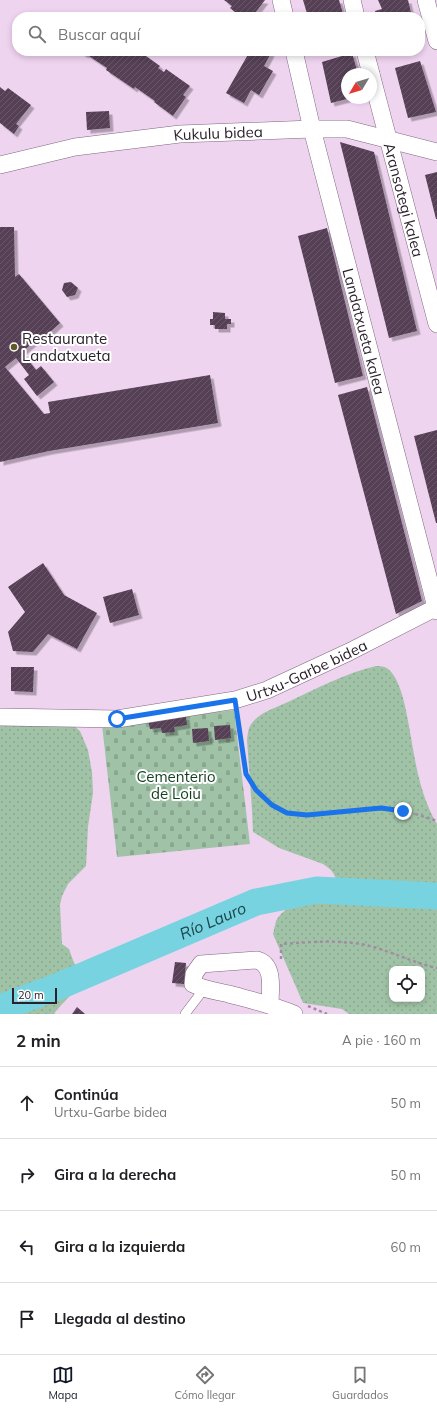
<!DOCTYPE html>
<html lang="es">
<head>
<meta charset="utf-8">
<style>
  :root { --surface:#fff; --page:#f6f6f6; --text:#202124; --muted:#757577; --line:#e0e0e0; --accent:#111827 }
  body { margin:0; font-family:Mulish,sans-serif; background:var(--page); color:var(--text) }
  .controls { position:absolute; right:12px; bottom:12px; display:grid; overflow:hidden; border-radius:8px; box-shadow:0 2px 6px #0003 }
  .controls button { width:36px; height:36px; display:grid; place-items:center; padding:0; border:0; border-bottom:1px solid var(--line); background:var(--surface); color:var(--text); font:20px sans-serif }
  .compass { position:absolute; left:341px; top:68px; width:36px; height:36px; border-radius:50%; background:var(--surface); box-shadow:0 2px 6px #0003; rotate:232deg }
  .scale { position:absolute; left:12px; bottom:10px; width:45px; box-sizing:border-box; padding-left:4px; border:2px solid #2b212c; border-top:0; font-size:11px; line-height:14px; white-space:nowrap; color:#2b212c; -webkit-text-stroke:3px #fff; paint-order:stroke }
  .stop { position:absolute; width:12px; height:12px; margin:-9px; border:3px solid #1a73e8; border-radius:50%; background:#fff }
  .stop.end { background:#1a73e8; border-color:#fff; box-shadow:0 1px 4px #0008 }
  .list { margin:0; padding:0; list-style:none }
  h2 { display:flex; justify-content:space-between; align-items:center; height:52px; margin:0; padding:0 16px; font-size:17px }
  h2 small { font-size:13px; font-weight:400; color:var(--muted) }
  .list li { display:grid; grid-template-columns:26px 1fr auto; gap:12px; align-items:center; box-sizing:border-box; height:72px; padding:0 16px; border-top:1px solid var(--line) }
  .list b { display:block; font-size:15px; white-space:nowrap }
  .list p { margin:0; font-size:13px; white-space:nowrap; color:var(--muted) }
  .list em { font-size:13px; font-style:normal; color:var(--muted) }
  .icon { flex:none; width:22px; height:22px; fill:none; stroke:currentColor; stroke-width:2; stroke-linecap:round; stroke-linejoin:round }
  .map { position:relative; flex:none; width:437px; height:1014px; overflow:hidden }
  .search { position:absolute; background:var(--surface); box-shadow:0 2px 6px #0003; left:12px; right:12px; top:12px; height:44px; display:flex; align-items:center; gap:10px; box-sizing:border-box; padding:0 14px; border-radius:16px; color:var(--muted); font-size:15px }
  .sheet { height:340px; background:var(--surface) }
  nav { display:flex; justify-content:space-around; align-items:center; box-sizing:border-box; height:56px; border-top:1px solid var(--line); background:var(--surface); font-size:11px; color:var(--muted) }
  nav a { display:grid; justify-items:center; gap:2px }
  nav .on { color:var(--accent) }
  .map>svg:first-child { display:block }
</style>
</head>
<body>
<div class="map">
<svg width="437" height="1014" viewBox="0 0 437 1014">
  <defs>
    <pattern id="grass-dots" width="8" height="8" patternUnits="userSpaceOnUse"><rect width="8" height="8" fill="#a0c3a7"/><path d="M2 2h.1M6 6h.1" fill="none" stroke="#8aa790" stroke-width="1.8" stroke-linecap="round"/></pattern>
    <pattern id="cemetery-stones" width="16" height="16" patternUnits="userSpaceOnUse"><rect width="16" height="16" fill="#a0c3a7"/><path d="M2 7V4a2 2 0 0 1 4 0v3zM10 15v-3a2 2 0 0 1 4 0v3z" fill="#8aa790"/></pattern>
    <pattern id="building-hatch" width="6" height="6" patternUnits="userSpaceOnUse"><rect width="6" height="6" fill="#553f56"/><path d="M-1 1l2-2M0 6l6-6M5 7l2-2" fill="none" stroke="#6a586b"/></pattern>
    <filter id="shadow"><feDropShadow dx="3.5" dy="3.5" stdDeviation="0" flood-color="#0004"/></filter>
  </defs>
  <rect width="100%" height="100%" fill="#efd4f0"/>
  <g fill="url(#grass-dots)" fill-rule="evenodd">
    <path d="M376,666C383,666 388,667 392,673C402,686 406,710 409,726C415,759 419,794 437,824V1014H349L342,1009L303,1003L273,934C274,930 275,925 276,921C288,897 323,908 336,886C337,875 332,870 323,864L279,848L253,832L252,810L247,740C248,733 248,728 252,723C260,712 278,707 290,701C318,688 346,673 376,666ZM392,969H422V999H392Z"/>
    <path d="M0,711L72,724L80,731L88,750L92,772L93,793L88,827L86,866L68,884L62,896L60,905L62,944L69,949L74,963L84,972C81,989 63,1001 54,1014H0Z"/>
  </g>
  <polygon fill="url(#cemetery-stones)" points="234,710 250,844 117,857 102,725"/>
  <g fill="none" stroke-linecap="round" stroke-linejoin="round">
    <path stroke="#77d3e0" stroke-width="27" id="s1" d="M0,1008L57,987L256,902L317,890L437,896"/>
  </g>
  <g fill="url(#building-hatch)" filter="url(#shadow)">
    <polygon points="224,0 265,0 252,17 241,17 230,8 232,6"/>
    <polygon points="303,0 339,0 344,17 308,17"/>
    <polygon points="378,0 408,0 412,17 377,17 375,11 382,9"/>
    <polygon points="79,51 139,51 160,66 158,68 164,72 166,69 190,86 183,95 186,97 173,116 154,102 155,101 135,87 134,89 106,70 107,68 86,54 85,55"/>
    <polygon points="250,51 267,51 271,53 264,66 273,71 259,95 251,90 244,103 226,93"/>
    <polygon points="352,53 358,74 347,74 347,99 331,103 322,62"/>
    <polygon points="420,61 436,112 408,118 395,68"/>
    <polygon points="0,87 5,91 8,88 31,105 16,124 19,126 14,134 0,123"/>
    <polygon points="109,111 110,128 87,130 86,112"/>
    <polygon points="340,142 374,152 417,331 389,338"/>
    <polygon points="437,172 437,219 436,219 425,175"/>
    <polygon points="0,227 14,227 15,277 19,274 60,323 38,343 36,340 22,352 36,370 41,366 54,382 37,396 24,379 29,375 16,358 5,367 44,414 50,413 48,402 210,375 218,423 49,451 0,462"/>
    <polygon points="327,228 363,376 335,383 298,236"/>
    <polygon points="71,282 78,288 75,295 67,297 62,290 64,283"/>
    <polygon points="213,312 225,313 225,319 231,319 231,324 227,324 227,329 215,329 215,325 210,325 210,319 213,319"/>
    <polygon points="367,387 422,601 396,614 338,395"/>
    <polygon points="437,430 437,523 436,523 414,436"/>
    <polygon points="43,563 64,595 97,613 77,649 48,634 33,652 13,651 8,632 25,612 8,587"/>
    <polygon points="132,589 139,615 110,623 103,597"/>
    <polygon points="11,667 34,667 33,692 11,691"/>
    <polygon points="186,716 187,725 174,727 175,732 162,733 161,728 150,729 148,720"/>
    <polygon points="230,725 231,738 215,740 214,726"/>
    <polygon points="208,728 209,741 193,743 192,729"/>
    <polygon points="175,962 186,963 184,984 172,983"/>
    <polygon points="77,1007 85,1014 72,1014"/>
  </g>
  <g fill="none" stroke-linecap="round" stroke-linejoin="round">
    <g stroke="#7e677f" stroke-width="10">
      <polyline id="lane" points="185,1014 204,989"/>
    </g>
    <g stroke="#7e677f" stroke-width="18">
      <g id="street">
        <polyline points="281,0 285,17"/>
        <polyline points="352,0 356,17"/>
        <polyline points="426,0 437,41"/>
        <path id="s2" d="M294,51L312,129L437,611"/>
        <polyline points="365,51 371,74"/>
        <path id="s3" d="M371,74L437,324"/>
        <path id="s4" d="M0,165L75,147L180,134L312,129H347L437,152"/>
        <path id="s5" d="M0,717L117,719L235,700L267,690L349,652L437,607"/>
        <path d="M270,1004C270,990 275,965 257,960L201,964L194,974L193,984C205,990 216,991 229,994C251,1000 273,1005 294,1014"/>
      </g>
    </g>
    <g stroke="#a18ca2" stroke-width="2.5" stroke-dasharray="3 3" stroke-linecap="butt">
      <path d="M237,715C240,729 242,743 244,757C245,763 245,770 247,775C276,835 330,808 381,808C400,808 419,815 437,821"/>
      <path d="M281,959V944C311,942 340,939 370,946C393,952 414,963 437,968"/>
      <polyline points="308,1006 327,1014"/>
    </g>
    <use href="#lane" stroke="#fff" stroke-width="9"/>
    <use href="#street" stroke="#fff" stroke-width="17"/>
  </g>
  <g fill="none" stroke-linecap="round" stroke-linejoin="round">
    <polyline stroke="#1a73e8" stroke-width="5" points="117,719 235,700 246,774 256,790 272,805 287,813 307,815 381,808 403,811"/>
  </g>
  <circle fill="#625824" stroke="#fff" stroke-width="1.5" cx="14" cy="347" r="4"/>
  <g text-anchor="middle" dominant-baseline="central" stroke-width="4" stroke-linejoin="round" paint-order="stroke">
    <g font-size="15" fill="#2b212c" stroke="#fff">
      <text stroke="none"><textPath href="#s4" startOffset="221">Kukulu bidea</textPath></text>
      <text stroke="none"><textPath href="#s3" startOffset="130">Aransotegi kalea</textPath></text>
      <text stroke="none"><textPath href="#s2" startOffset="289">Landatxueta kalea</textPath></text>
      <text stroke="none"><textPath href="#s5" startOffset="314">Urtxu-Garbe bidea</textPath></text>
    </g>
    <g font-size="15" fill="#2b212c" stroke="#fff" text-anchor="start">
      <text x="22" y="338">Restaurante<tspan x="22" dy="17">Landatxueta</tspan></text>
    </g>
    <g font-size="15" fill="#123e20" stroke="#fff">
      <text x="176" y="776">Cementerio<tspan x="176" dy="17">de Loiu</tspan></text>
    </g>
    <g font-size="16" font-style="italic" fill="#1c464c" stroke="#fff">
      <text stroke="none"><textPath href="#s1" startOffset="230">Río Lauro</textPath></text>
    </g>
  </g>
</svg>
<div class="controls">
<button><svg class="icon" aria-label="locate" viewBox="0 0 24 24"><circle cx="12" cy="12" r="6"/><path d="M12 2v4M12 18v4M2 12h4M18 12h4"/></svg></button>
</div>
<svg class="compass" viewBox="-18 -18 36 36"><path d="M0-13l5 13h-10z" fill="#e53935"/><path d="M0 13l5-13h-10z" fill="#757577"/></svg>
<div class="scale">20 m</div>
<div class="stop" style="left:117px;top:719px"></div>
<div class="stop end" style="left:403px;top:811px"></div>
<div class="search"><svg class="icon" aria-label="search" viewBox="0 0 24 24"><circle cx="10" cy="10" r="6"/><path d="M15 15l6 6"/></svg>Buscar aquí</div>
</div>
<section class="sheet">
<h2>2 min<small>A pie · 160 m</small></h2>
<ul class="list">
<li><svg class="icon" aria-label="ahead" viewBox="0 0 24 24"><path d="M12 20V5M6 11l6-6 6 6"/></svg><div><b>Continúa</b><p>Urtxu-Garbe bidea</p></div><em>50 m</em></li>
<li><svg class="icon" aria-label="right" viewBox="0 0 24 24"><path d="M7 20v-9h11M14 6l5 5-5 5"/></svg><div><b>Gira a la derecha</b></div><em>50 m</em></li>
<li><svg class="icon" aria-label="left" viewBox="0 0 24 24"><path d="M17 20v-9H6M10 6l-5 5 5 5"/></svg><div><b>Gira a la izquierda</b></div><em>60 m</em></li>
<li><svg class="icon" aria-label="arrive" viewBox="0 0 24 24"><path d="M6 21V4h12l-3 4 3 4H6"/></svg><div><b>Llegada al destino</b></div></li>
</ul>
</section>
<nav>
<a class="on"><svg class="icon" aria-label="map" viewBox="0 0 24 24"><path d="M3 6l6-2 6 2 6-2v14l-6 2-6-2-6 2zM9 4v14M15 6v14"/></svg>Mapa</a>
<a><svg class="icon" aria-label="directions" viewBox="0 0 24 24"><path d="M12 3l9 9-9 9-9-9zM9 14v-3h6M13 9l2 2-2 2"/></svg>Cómo llegar</a>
<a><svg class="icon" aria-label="saved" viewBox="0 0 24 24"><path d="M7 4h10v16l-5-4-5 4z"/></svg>Guardados</a>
</nav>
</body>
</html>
